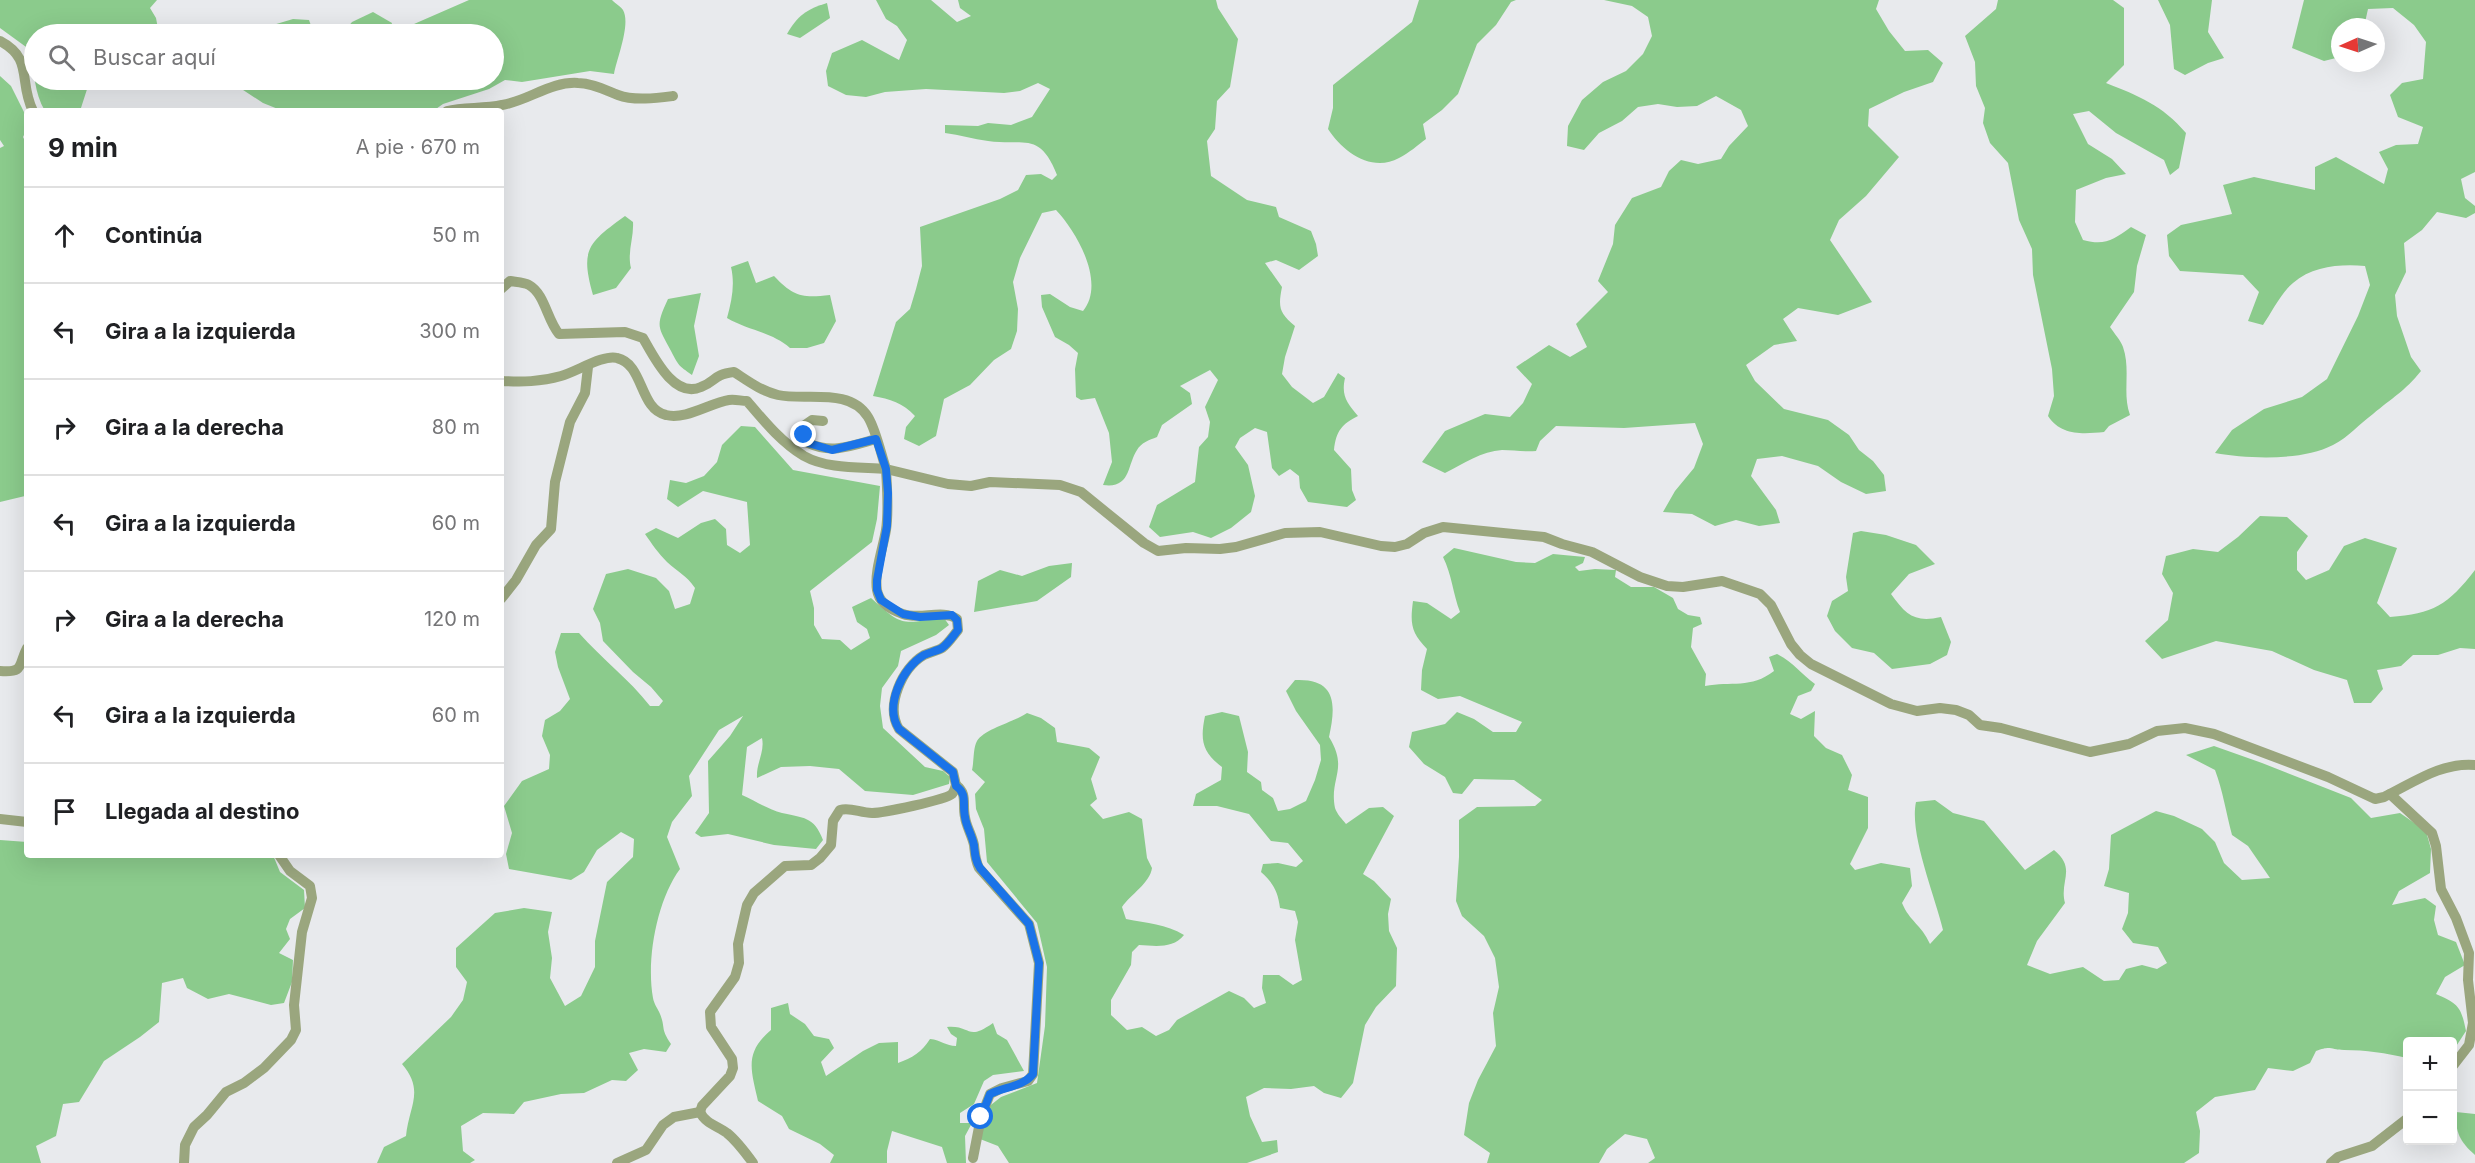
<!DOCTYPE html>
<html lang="es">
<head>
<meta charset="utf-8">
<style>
  :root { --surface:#fff; --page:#f6f6f6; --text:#202124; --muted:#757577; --line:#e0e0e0 }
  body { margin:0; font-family:Inter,sans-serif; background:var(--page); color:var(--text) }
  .controls { position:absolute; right:18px; bottom:18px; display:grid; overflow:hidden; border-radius:6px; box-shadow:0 6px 24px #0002 }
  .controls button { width:54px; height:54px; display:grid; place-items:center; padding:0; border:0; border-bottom:2px solid var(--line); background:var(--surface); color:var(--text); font:30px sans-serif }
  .compass { position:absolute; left:2331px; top:18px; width:54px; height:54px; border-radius:50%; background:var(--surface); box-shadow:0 6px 24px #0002; rotate:267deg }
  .stop { position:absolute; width:18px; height:18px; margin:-14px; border:4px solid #1a73e8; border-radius:50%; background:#fff }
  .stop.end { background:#1a73e8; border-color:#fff; box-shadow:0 2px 6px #0008 }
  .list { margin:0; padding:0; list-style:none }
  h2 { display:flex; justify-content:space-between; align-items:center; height:78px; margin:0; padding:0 24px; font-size:26px }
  h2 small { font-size:20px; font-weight:400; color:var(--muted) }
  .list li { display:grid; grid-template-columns:39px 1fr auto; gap:18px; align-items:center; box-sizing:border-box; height:96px; padding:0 24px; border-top:2px solid var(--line) }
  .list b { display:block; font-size:22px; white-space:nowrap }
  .list em { font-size:20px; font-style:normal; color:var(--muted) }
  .icon { flex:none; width:33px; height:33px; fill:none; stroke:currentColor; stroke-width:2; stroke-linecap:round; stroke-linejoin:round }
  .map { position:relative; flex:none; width:2475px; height:1163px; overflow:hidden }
  .search { position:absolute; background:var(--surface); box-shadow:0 6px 24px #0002; left:24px; top:24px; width:480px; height:66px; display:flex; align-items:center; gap:15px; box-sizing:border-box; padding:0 21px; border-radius:33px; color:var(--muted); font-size:22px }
  .panel { position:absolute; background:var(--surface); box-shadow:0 6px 24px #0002; left:24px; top:108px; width:480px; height:750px; border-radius:6px }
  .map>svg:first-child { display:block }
</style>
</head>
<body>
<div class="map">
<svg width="2475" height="1163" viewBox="0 0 2475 1163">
  <rect width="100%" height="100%" fill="#e8eaed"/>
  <g fill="#8bcb8c">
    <path d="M0,0H157L150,8L156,18L159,34H128L119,30L116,34H34V80H90L80,111H45C34,92 34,74 33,52L0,28Z"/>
    <path d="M469,0H612C615,3 621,7 623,10C631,24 617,58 614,74L590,71L522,82L505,80L489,89L443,104L433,111H283L263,103L237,86L238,80H494V34H407L414,24Z"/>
    <path d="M876,0H931L957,22L971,16L960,8L958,0H1216L1218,8L1238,39L1230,87L1217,101L1215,129L1207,141L1211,176L1247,200L1276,207L1279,217L1311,231L1316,244L1318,256L1299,270L1276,260L1265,263L1282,287C1278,307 1279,313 1295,326L1285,357L1282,374L1292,387L1313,403L1324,397L1338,373L1345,378C1341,396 1347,403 1358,416C1342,424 1336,431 1334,450L1351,469L1352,490L1356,500L1347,507L1308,502L1300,488L1299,476L1290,469L1279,476L1272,468L1267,432L1255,428L1240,438L1235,447L1248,465L1255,496L1251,512L1231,528L1211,538L1193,532L1160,537L1149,527L1157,505L1195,482L1199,447L1208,437L1210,422L1205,407L1218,380L1210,370L1180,386L1190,393L1192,404L1162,425L1157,437C1149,440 1141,443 1137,450C1127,465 1131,489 1103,485L1112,462L1109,433L1095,398L1081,400L1076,397L1075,369L1078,353L1069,345L1055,337L1042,307L1041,295L1050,294L1070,307L1083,311C1106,283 1077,232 1056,210L1042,213L1020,258L1013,282L1018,309L1017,331L1011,349L994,360L970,385L944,399L936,436L919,446L904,439L906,427L915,416C903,403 890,399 873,396L896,322L910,309L916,289L922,266L920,227L1000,199L1018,190L1026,175L1041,174L1052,180L1057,175C1040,131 1024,146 988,141C973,139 960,135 945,133V125L978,126L988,123L1011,125L1032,117L1050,89L1038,83L1020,91L1004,93L926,89L885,92L866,97L846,95L828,86L826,71L832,53L862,40L899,60L907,40L897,26L886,19Z"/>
    <path d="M1419,0H1516L1511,2L1496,25L1477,44L1458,94L1442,110L1423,124L1426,139C1418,145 1409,153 1399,158C1372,173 1343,152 1328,129L1333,108V85L1412,22Z"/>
    <path d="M1604,0H1879L1876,9L1889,31L1905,51L1928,50L1943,63L1933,82L1904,92L1869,109L1868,126L1899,157L1866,196L1839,220L1830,240L1872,302L1838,315L1798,308L1783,319L1797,341L1774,345L1746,365L1755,381L1784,409L1828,420L1849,435L1859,450L1873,461L1884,475L1886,491L1866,494L1841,482L1818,466L1782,456L1757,459L1751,476L1776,510L1780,523L1759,526L1736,520L1715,526L1692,514L1663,512L1675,491L1694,468L1703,444L1695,423L1624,428L1556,426L1540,441L1536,451C1524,452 1514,450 1502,450C1482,451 1463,464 1445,473L1422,462L1445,431L1485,414L1510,417L1523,403L1532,384L1516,367L1549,345L1570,357L1587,347L1576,324L1608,292L1598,281L1613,244L1615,225L1632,198L1661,187L1669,171L1681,160L1698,164L1721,159L1729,146L1748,126L1741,110L1716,96L1697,106L1677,107L1658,104L1638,107L1622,121L1599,133L1584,150L1567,146L1568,126L1582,100L1603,82L1626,71L1643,54L1652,36L1648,17L1632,6Z"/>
    <path d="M1998,0H2113L2124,8V65L2106,83C2139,96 2162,105 2186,133L2179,168L2170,175L2164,160L2116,133L2089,111L2073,114L2088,144L2112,159L2126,174L2106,178L2076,190L2075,222L2083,240C2105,246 2113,240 2131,227L2146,235L2137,266L2134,292L2110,327C2114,333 2121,341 2123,347C2131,370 2122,393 2130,415L2109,426L2104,432C2083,434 2061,436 2048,416L2054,396L2052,369L2033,275L2032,249L2019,220L2008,163L1990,143L1983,123L1985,108L1976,86L1975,62L1965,36L1996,9Z"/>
    <polygon points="2158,0 2212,0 2208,32 2224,58 2208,63 2185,75 2174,69 2170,25"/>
    <path d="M2304,0H2475V172L2461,179L2465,198L2475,206V213L2466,218L2437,212L2422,230L2404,243L2406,272L2395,295L2397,316L2411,357L2421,371C2405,391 2392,398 2373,414C2359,424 2349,437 2333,445C2302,461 2249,459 2215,453L2232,430L2264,409L2302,397L2327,379L2358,316L2370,285L2365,266C2340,264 2313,266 2293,283C2281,293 2272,312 2263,325L2248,321L2259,292L2243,275L2180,271L2169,256L2167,235L2181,225L2232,214L2223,185L2254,177L2315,190V167L2336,157L2384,184L2388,169L2379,152L2396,145L2418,144L2423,127L2398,117L2390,95L2402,83L2423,79L2426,42L2414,25L2393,8L2368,9L2364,27H2340V57L2324,61L2292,48Z"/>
    <path d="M827,3L830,18L800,38L787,34C797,16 807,9 827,3Z"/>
    <polygon points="373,12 392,23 389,34 342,34 352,22"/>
    <polygon points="293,19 309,20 314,34 260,34 263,28"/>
    <polygon points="0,76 11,86 27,118 27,129 23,137 27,145 27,498 25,496 0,502 0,148 4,146 0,140"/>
    <path d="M625,216L633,222C634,238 627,252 631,268L616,288L593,295C580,249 588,243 625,216Z"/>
    <path d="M748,261L756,283L774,276C794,297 802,298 830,295L836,321L824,343L807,348H790C772,332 747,330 727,318C732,300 735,284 731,267Z"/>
    <path d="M701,293L694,326L699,356L692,375C678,365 679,366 671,351C658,326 655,327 668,299Z"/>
    <path d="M741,426L755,427L793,470L880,486L877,519L872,542L810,591L814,608V625L822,639L840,640L851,650L870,638L867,629L857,622L852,607L871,598C904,628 901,623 944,618L949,625L936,635L901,651L898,666L882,688L880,706L883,728L925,767L943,771L950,777L949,784L913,795L865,791L839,769L810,766L781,767L757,778C756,763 765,752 762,738L747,747L742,795C755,801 768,809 782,813C803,818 814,816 823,840L816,849L774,845L728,834L701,837L695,833L709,813L708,761L730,736L743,716L719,730L689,776L692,796L672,822L667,837L680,869C657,900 646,959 653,998C654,1004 658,1009 660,1014C666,1029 660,1028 671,1044L666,1052L644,1049L629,1053L638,1070L626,1081L612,1080L584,1093L561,1094L524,1102L514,1114L483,1113L461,1126L463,1151L475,1160L470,1163H377L384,1147L406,1136C409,1106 425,1091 402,1064L451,1017L463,1000L467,982L456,967V948L495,913L524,908L552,912L548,932L552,958L550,978L565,1006L581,996L595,967V941L607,882L633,857L634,839L621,832L597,850L584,872L571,880L509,869L506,854L512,833L504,806L522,781L549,769L550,755L542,736L545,720L560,711L570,699L558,667L555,652L561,633H579C602,659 629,679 650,706H659L663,701L651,687L633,672L603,641L600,623L593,609L606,574L628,569L656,578L669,591L675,609L690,604L695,588C686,575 678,572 667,562C658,553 652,544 645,534L656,528L678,538L701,523L715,519L726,529L727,545L740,553L750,545L747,502L703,491L678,507L667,499L670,480L686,483L704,476L717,462L722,445Z"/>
    <path d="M2260,516L2287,517L2308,536L2297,552V570L2306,580L2329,570L2344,546L2365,538L2397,548L2377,603L2390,617C2433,614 2448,605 2475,570V649L2460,648L2438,655H2413L2401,666L2377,670L2383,689L2371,703H2354L2347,680L2314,670L2272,651L2216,641L2162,659L2145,641L2168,620L2173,593L2162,574L2166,556L2193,549L2218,552L2238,537Z"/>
    <path d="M1861,531L1886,535L1916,545L1935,564L1909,574L1891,594C1906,615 1915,623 1941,617L1951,642L1947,655L1930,664L1892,669L1874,653L1852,648L1835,631L1827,616L1832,601L1848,591L1846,577L1853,533Z"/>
    <path d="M1454,548L1516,562L1535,563L1553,554L1585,557L1583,563L1575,567L1579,571L1595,569L1616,570L1615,577L1631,587H1654L1673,598L1678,609L1688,615L1700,617L1702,624L1693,628L1691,647L1706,674L1705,686C1731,681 1751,689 1774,671L1769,657L1777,654C1794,663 1800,673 1815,684L1811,691L1798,696L1790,714L1801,719L1815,711L1814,736L1826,748L1842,755L1852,775L1848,790L1868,797V828L1850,864L1855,870L1881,863L1910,868L1912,886L1902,903C1910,922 1921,924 1930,944L1943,930C1935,896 1909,834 1916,802L1935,800L1953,813L1984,821L2025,870L2054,850C2077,869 2059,881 2065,903L2037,941L2027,965L2050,974L2083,967L2104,981L2119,980L2126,969L2142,965L2157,969L2167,963L2158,947L2133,943L2122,929L2128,913L2129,893L2104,886L2109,869L2111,835L2156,811L2174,816L2202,829L2215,842L2224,863L2242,880L2270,878L2248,846L2232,835C2226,813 2223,791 2215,770L2186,755L2214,746L2262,763L2351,798L2371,818L2400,813L2426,831L2431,849L2430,873L2399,891L2392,905L2425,898L2436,906L2434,920L2438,935L2456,942L2465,965L2445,977L2436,994C2459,1004 2461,1007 2466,1031L2453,1051L2452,1042H2408L2407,1058C2386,1053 2366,1050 2344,1050C2330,1050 2332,1045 2316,1051L2310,1063L2293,1071L2268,1068L2255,1090L2215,1097L2196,1112L2200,1131L2199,1153L2184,1163H1648L1655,1158L1647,1139L1625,1134L1607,1149L1599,1163H1487L1490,1153L1464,1135L1469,1103L1478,1080L1496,1046L1493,1013L1499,987L1495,958L1484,936L1462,916L1456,901L1459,857V820L1477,807L1535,806L1542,800L1514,780L1474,779L1462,794L1453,793L1445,777L1424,764L1409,747L1412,732L1445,724L1457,712L1474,719L1493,732H1516L1522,722L1460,696L1438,699L1421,690L1422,670L1427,649C1411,632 1410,624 1413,601L1427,603L1451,619L1460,612C1453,594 1452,575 1443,557Z"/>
    <polygon points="1072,563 1071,577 1037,601 974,612 978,581 1000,570 1022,576 1049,566"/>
    <path d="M1295,680C1337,678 1336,705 1329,737C1349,769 1329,778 1335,808C1337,814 1342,819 1346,824L1369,808L1383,807L1394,816L1363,874L1374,881L1391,899L1388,914L1389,931L1397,948L1396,986L1376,1007L1365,1025L1353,1083L1341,1098L1324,1093L1314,1086L1291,1089L1264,1088L1246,1097L1250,1116L1262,1142L1277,1140L1278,1152L1247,1163H1009L998,1146L980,1139L987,1108L1001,1097L1037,1083L1045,1026L1047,967L1037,923L987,862L984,829L976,809L975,794L985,782L972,770C974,762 973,748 977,741C984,729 1014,722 1027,713L1041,718L1055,728L1057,742L1089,748L1100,757L1091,779L1097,799L1090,805L1103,819L1129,812L1142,819L1147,858L1152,868C1150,883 1131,894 1122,907L1126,919C1147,923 1166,924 1184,935C1173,949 1155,946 1139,945L1132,952L1131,965L1111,1000V1015L1127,1030L1142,1027L1156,1036L1169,1030L1177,1020L1229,991L1244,998L1254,1008L1266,1003L1262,988L1263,975H1279L1293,985L1302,980L1295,940L1298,922L1295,911L1280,908C1278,891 1273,883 1261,872L1263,864L1278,863L1296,867L1303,861L1288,843L1271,841L1249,814L1217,806H1193L1196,794L1221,780L1222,767C1202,752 1200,740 1205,716L1222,712L1239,716L1248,752L1247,772L1261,782L1262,790L1273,798L1278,811L1290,809L1306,801L1315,780L1321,760L1320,745L1296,711L1286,691Z"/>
    <polygon points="0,840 27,842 27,855 273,855 280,872 304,890 305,908 290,919 286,929 290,939 279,953 293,960 292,982 284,1003 271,1005 229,994 208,999 187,988 183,978 162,983 159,1022 140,1037 104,1061 79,1102 63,1104 56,1136 36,1146 41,1163 0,1163"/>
    <path d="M788,1003L790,1014L805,1024L814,1036L829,1039L834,1048L821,1062L826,1076L863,1051L879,1043L898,1042V1063C912,1058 922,1052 930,1039C941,1040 946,1046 956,1046L957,1038L951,1034L947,1027C972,1025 966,1042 993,1023L997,1034L1007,1040L1024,1071L993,1075L984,1081L974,1104L960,1113V1123H972L965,1136L966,1163H947L942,1147L892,1131L887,1151V1163H830L834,1155L820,1144L789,1129L782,1116L758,1101C751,1070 744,1053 771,1030V1008Z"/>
    <path d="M2456,1112L2475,1114V1155C2460,1142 2455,1132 2456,1112Z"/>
  </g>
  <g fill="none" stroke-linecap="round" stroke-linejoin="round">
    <g stroke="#9aa67e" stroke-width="10">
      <path d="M0,41C34,59 18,81 33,111"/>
      <path d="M447,111C464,107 484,109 502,105C528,101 551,81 578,83C592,83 605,90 618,95C634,101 657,98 673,96"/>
      <path d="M501,289L510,281C515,282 524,282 529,285C545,294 547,320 559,334L625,332L643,338C654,357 674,399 701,387C717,381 712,375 734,372C748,381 761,391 778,395C806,401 850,387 868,417C876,430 881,454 886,469L948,484L971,486L990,482L1060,485L1081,492L1144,543L1158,551L1186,548L1220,549L1236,547L1285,533L1320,532L1381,546L1395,547L1407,544L1424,533L1443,527L1544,537L1562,544L1592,552L1640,577L1667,586L1683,587L1722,581L1760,594L1771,605L1791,644L1800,655L1811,664L1891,704L1917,711L1940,708L1956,710L1969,715L1980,725L2001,728L2090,752L2129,744L2157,731L2185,728L2214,734L2328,777L2375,799L2384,797C2413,783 2441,762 2475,765"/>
      <path d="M501,381C522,382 540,382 561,376C576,372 604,354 617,358C644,364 639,409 666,415C686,420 710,403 729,400C735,399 741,401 747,401C764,421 781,442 804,456C827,469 860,467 886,469C887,489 889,510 886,530C883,548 874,572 877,590C879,603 891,610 903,614C920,620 943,609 957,619L958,630C953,636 948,644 942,648C937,651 930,652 924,655C902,668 885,706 899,729L953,772L956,785C955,788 954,792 952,794C945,800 883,813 872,813C860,813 851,807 840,810L833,821L831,845L820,858L811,865L785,866L754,893L747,905L738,944L739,963L735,977L710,1012L711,1027L732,1059L733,1068L730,1076L702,1106L700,1112"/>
      <path d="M823,421L812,420L802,427L808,443C832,454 851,446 876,439"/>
      <polyline points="501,599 516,580 536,545 551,529 555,482 570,422 585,393 588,367"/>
      <path d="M0,671C25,673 18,665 27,648"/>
      <path d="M956,785C968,794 962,804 965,817C966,826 972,835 974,845C975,854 975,860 979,868L1029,924L1039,963L1033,1074L1028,1081L1002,1088L990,1094L981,1117L973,1158"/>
      <polyline points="2390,794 2432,833 2436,846 2441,889 2456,918 2469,953 2468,980 2473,1023 2469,1045 2452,1067"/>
      <polyline points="0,819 27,822"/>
      <path d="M700,1112C705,1123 717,1126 727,1133C737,1141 745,1152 753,1163"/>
      <polyline points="184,1163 185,1145 194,1127 207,1115 226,1092 244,1083 264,1068 291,1040 296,1030 294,1005 302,932 312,898 310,886 290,871 279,855"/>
      <polyline points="617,1163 646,1150 663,1125 674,1117 700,1112"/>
      <polyline points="2331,1163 2338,1157 2372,1146 2408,1118"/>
    </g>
  </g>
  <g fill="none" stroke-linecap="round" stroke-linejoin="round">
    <path stroke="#1a73e8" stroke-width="8" d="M804,435L808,443L832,450L876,439L886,469L888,493L887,526L877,580V590L881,600L903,614L920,617L952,615L957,620L958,630C953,636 948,644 942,648C937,651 930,652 924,655C902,668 884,706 899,729L953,772L956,786C968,794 962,804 965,817C966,826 972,835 974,845C975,854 975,860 980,868L1029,924L1039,963L1033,1074C1024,1086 1004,1087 990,1094L981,1117"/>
  </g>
</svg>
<div class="controls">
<button>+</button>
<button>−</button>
</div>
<svg class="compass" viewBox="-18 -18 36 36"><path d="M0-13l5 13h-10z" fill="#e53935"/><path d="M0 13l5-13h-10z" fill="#757577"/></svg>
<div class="stop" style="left:981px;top:1117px"></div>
<div class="stop end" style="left:804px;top:435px"></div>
<div class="search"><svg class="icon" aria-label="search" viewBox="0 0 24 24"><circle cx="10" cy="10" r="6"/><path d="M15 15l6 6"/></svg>Buscar aquí</div>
<section class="panel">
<h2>9 min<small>A pie · 670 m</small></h2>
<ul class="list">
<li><svg class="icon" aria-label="ahead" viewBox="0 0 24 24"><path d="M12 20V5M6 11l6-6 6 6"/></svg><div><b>Continúa</b></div><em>50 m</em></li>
<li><svg class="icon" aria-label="left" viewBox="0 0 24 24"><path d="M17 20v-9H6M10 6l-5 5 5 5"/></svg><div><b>Gira a la izquierda</b></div><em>300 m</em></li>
<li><svg class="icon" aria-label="right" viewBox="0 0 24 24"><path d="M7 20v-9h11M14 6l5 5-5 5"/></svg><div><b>Gira a la derecha</b></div><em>80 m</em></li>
<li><svg class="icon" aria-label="left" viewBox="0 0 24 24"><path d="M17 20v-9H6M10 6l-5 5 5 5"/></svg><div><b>Gira a la izquierda</b></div><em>60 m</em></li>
<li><svg class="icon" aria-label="right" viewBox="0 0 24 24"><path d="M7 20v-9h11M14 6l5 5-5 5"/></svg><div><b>Gira a la derecha</b></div><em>120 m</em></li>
<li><svg class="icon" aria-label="left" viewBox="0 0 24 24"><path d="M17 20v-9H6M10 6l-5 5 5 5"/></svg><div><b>Gira a la izquierda</b></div><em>60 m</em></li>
<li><svg class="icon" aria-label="arrive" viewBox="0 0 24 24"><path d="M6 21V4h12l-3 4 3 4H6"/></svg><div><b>Llegada al destino</b></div></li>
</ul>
</section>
</div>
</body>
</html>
